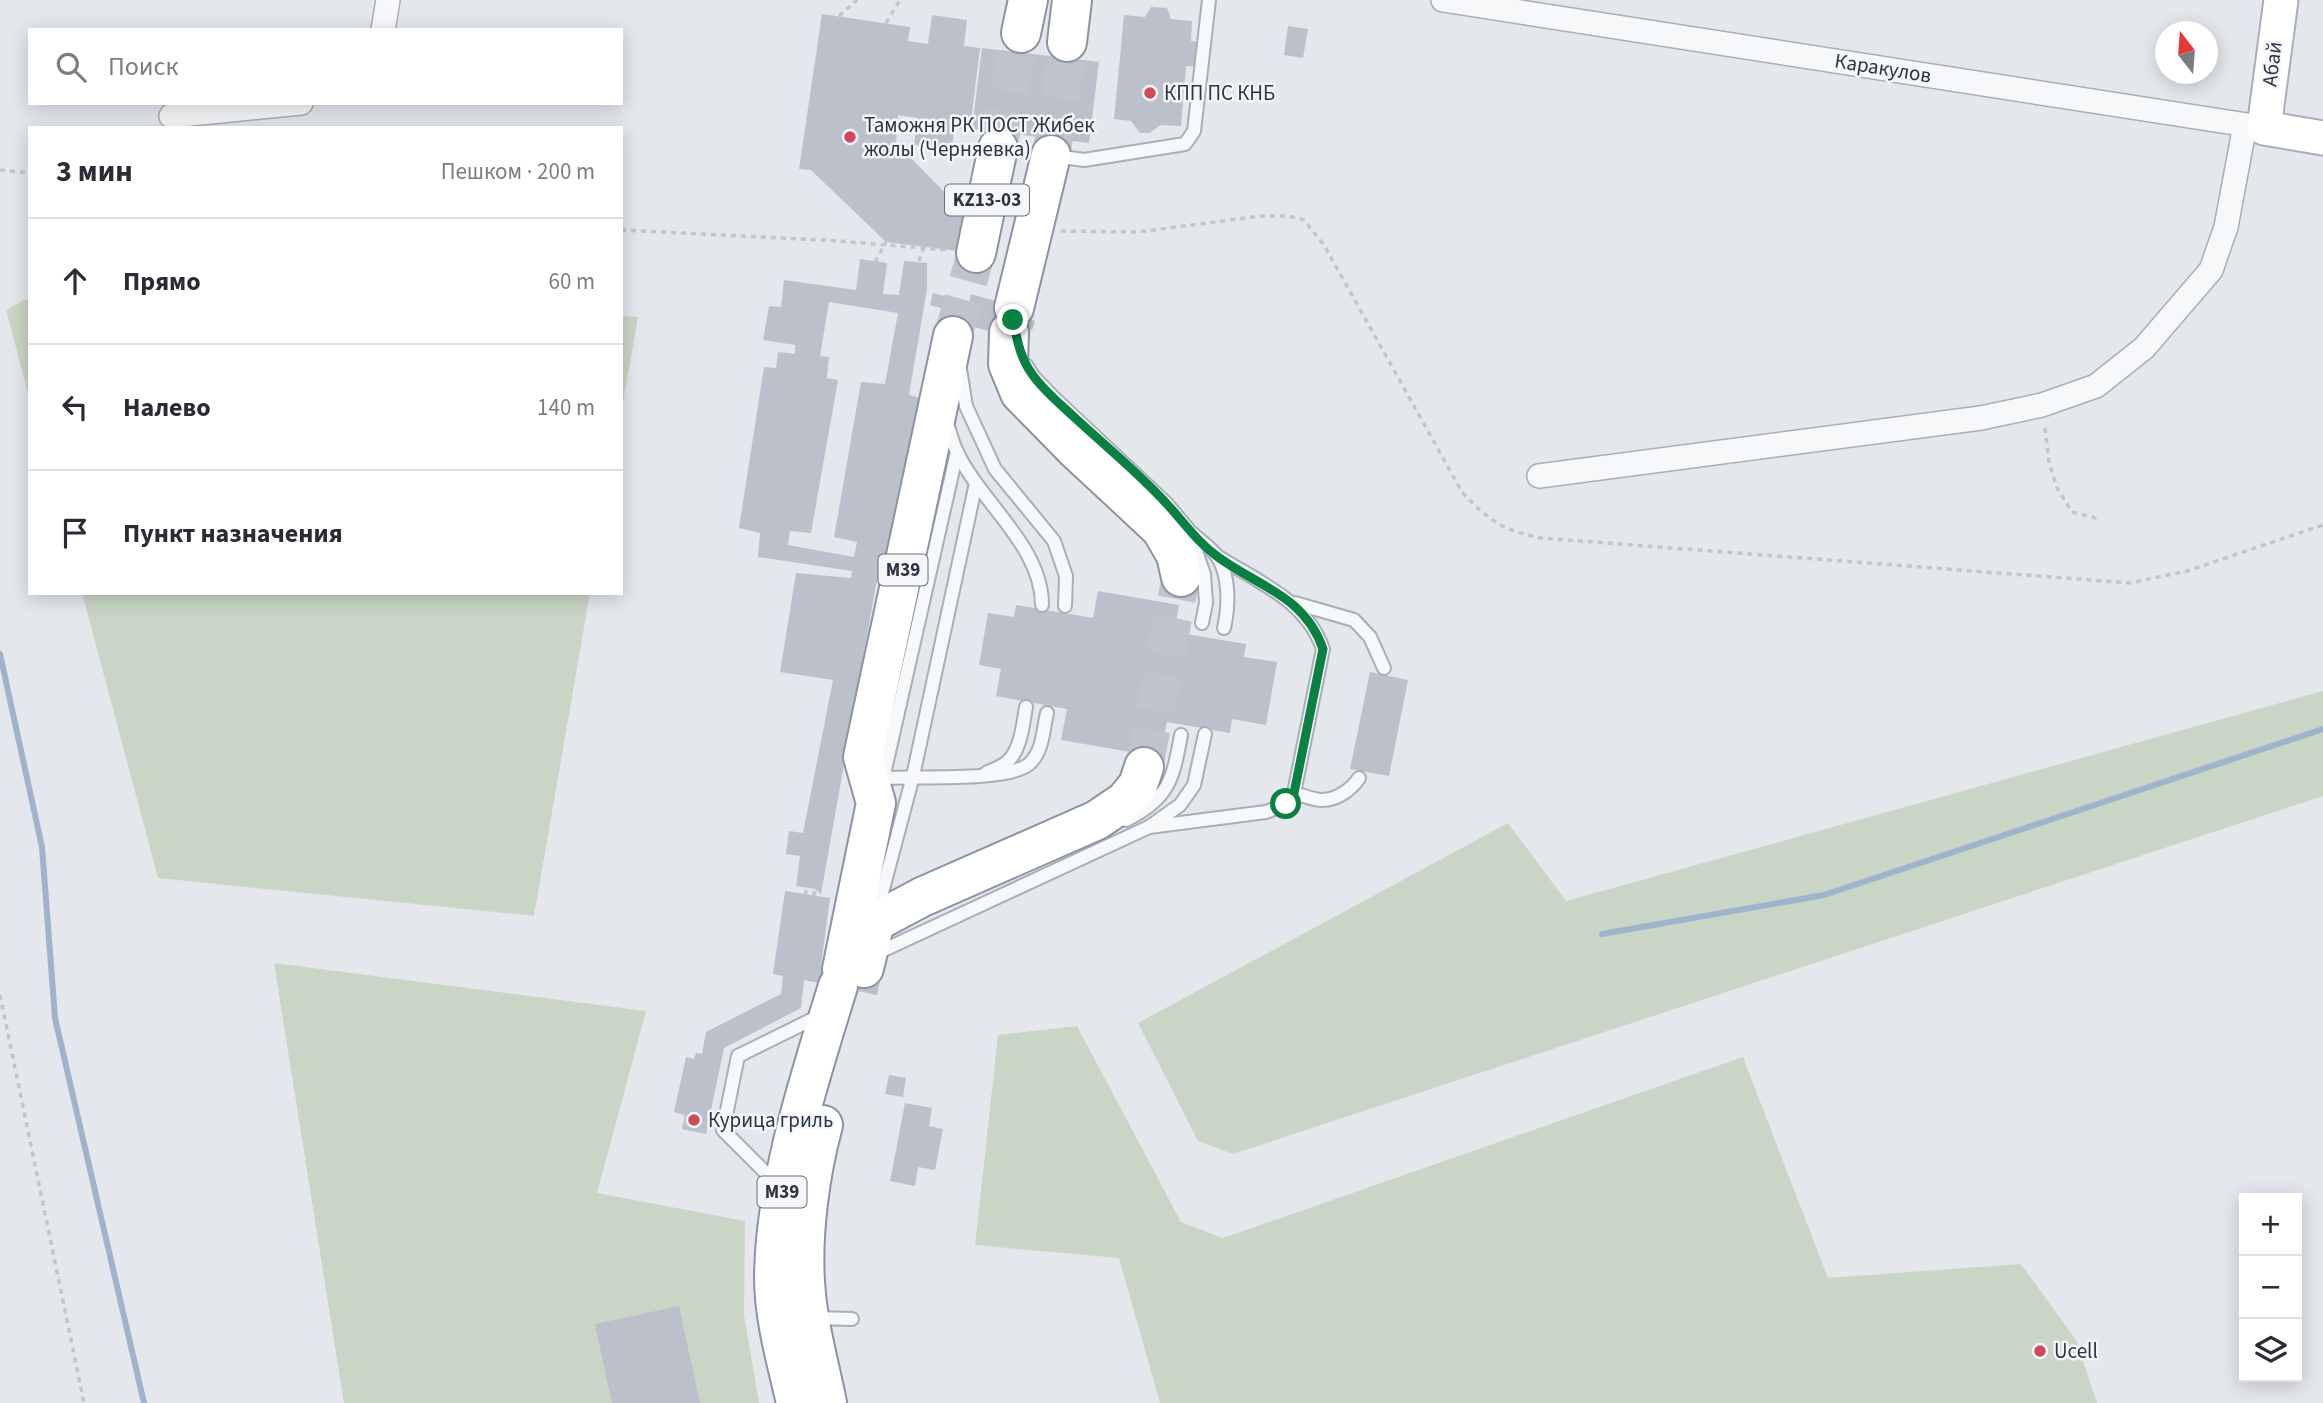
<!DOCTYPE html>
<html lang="ru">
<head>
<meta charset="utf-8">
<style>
  :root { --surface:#fff; --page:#f2f2f3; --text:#2b2b33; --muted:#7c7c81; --line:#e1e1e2 }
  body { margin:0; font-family:"Source Sans 3",sans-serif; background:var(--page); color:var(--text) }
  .controls { position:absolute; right:21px; bottom:21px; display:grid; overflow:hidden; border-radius:0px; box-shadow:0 4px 18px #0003 }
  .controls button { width:63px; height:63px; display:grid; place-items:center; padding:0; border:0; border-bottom:2px solid var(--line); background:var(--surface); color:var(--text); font:35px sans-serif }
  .compass { position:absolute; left:2155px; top:21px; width:63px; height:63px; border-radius:50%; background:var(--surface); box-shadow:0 4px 18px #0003; rotate:343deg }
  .stop { position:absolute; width:21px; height:21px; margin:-16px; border:5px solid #0b8043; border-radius:50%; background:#fff }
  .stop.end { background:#0b8043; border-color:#fff; box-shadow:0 2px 7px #0008 }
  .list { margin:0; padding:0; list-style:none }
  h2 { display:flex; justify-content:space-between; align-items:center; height:91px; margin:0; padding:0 28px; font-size:30px }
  h2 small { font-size:23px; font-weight:400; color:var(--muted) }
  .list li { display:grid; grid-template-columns:46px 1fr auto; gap:21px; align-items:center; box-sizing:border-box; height:126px; padding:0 28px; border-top:2px solid var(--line) }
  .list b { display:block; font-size:26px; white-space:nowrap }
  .list em { font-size:23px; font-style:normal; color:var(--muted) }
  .icon { flex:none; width:38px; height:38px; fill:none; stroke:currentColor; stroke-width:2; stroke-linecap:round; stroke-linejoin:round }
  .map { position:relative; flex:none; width:2323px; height:1403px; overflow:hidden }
  .search { position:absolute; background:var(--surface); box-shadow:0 4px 18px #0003; left:28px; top:28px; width:595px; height:77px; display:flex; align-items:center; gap:18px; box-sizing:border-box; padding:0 24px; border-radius:0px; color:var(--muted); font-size:26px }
  .panel { position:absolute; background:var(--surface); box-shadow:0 4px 18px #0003; left:28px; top:126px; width:595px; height:469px; border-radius:0px }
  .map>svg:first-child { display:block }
</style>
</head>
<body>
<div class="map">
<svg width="2323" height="1403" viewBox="0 0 2323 1403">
  <rect width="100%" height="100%" fill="#e4e7ec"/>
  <g fill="#c9d6c5">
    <polygon points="24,300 30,300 30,400 6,310"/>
    <polygon points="621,316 638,317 621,413"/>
    <polygon points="82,593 590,593 534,916 158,878"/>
    <polygon points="2323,691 2323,796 1233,1154 1198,1141 1138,1023 1508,823 1566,901"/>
    <polygon points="274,963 646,1011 597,1193 745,1221 744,1315 759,1403 344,1403"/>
    <polygon points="1077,1026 1181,1222 1223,1238 1743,1057 1828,1278 2021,1264 2076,1340 2097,1403 1160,1403 1119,1258 975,1245 998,1035"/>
  </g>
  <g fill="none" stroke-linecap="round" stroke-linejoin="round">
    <g stroke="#9fb4cc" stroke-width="6">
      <polyline points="0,654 42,847 55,1018 144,1403"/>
      <polyline points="1602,934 1824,895 2323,729"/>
    </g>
  </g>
  <g fill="#bbc0ca" fill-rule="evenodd">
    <polygon points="1151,7 1167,8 1171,19 1192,21 1191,41 1199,42 1197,67 1186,66 1181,126 1160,125 1150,133 1140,133 1131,121 1114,119 1124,15 1145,17"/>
    <polygon points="822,14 910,27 908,41 928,44 932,15 967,20 964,46 980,48 970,130 954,128 952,149 914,145 917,118 898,115 896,143 964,212 958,251 886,242 811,170 799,169"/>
    <polygon points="1288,26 1308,29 1303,58 1284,55"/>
    <polygon points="982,48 1099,62 1089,143 972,129"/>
    <path d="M860,259L887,263L883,294L899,295L904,261L927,263V289L909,395L926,399L893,552L876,585L821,894L815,889L796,886L800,856L786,854L789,831L803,833L833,680L780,672L796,573L851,578L852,571L758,557L760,533L739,528L764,367L776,368L778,352L795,354V345L763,340L769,306L781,307L784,280L856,290ZM829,302L898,313L885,384L861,382L834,537L857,542L854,557L788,545L790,531L811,533L838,380L827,378L829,357L820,356Z"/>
    <polygon points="933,293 969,303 971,294 1003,303 1000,311 1035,321 1032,330 993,319 989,331 963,324 965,315 930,305"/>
    <polygon points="1098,591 1179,605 1174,632 1246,644 1244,657 1277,662 1266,725 1232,719 1230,733 1167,722 1160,757 1061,740 1067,709 996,696 1001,669 979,665 988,613 1014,617 1016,605 1093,618"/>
    <polygon points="1370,672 1408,680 1389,776 1350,769"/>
    <polygon points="785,891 830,898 821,965 881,977 877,995 804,980 801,1008 724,1048 706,1134 682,1129 685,1115 674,1112 686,1057 694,1059 696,1053 702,1054 706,1032 781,994 783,976 773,974"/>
    <polygon points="889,1075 906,1078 903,1097 885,1094"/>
    <polygon points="905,1103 932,1108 929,1126 943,1129 935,1170 918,1167 915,1186 890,1181"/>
    <polygon points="679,1306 700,1403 612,1403 595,1324"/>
  </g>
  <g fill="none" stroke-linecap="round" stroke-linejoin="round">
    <g stroke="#bfc3cb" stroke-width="38" stroke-dasharray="38 19" stroke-linecap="butt">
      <polyline points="998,148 1021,33"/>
      <polyline points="1051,155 1062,90 1067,42"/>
      <polyline points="953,336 976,253"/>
      <polyline points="1144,767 1181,577"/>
    </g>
    <g stroke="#a9aeb7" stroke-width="16">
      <g id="lane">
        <polyline points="1055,156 1084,160 1185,144 1194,131 1209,0"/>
        <polyline points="1026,365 1033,376 1053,397 1166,503 1188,529 1204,574 1206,603 1202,623"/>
        <polyline points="960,369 966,406 995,469 1054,541 1066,576 1065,606"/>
        <path d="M946,421C950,431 952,442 957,452C981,503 1042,546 1042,605"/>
        <path d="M1192,533C1199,540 1211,548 1217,556C1230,576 1229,606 1224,628"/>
        <polyline points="1295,603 1354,620 1370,637 1384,668"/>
        <path d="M986,773C992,770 1001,767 1007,762C1021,750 1023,724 1026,707"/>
        <path d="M883,778C915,776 1008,782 1029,764C1043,752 1043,730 1047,713"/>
        <polyline points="882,783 957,452"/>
        <path d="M1294,793C1302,795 1313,800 1322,800C1337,800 1352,789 1359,778"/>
        <path d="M1126,820C1169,799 1173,779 1181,735"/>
        <path d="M1149,827L1266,812L1286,804L1294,793L1323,649C1306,600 1258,582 1217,556"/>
        <polyline points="877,912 913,776 976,483"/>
        <polyline points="873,955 1149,827 1180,805 1194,785 1205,734"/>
        <polyline points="777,1184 723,1130 738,1056 821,1015"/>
        <polyline points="814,1318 852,1319"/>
      </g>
    </g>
    <g stroke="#a9aeb7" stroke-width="26">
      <g id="street">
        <polyline points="1443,0 2260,127"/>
        <polyline points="383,30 388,0"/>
        <polyline points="171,116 301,103"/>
        <polyline points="1539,476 1981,418 2042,405 2096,386 2144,348 2211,270 2226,227 2245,125"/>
      </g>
    </g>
    <g stroke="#a9aeb7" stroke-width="37">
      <polyline id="secondary" points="2281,0 2264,128 2323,138"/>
    </g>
    <g stroke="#8b94a3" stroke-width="42">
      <g id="highway">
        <polyline points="1021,33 1028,0"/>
        <polyline points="1067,42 1072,0"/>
        <polyline points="976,253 998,148"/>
        <polyline points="1014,308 1051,155"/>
        <polyline points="1009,332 1008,364 1020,393 1075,449 1161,529 1176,555 1181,577"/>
        <polyline points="864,968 875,922 922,897 1097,820 1125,801 1138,785 1144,767"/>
        <polyline points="842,969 876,803 863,757 953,336"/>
        <path d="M823,1125C810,1173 802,1232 805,1281C807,1322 819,1363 827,1403"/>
        <path d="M796,1403C787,1362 774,1320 774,1277C775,1182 810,1077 838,986"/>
      </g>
    </g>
    <g stroke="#c2c5cb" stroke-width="3.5" stroke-dasharray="5 5" stroke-linecap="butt">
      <polyline points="839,16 857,0"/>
      <polyline points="886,23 900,0"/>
      <polyline points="0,170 30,173"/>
      <polyline points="621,230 839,241 947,250"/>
      <path d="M1061,231L1138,232L1261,216H1288L1304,220L1324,245L1462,492C1489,521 1502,530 1541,538L2130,583L2187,571L2323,525"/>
      <polyline points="919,261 924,247"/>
      <polyline points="875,262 886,242"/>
      <polyline points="2045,428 2049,462 2057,488 2072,512 2100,519"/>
      <polyline points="805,895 807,887"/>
      <polyline points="814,896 815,889"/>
      <polyline points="0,995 84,1403"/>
    </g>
    <use href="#lane" stroke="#f7f8fa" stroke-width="12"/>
    <use href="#street" stroke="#f7f8fa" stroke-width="23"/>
    <use href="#secondary" stroke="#fff" stroke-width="33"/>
    <use href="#highway" stroke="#fff" stroke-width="38"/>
  </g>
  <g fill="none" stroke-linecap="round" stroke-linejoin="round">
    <path stroke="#0b8043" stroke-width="9" d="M1013,320C1017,339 1020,358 1032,374C1043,390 1059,403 1073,416C1104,445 1138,472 1166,503C1183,521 1197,542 1218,557C1259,587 1305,596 1323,649L1294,793L1286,804"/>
  </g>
  <g fill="#d1495b" stroke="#f4f6f9" stroke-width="2.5">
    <circle cx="1150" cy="93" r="7"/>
    <circle cx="850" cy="137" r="7"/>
    <circle cx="694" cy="1120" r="7"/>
    <circle cx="2040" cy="1351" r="7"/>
  </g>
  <g text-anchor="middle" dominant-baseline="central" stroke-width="5" stroke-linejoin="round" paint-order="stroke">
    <g fill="#f4f6f9" stroke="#676e7b" stroke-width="2">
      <rect x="945" y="184.5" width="84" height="31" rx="5"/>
      <rect x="878.5" y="554.5" width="49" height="31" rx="5"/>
      <rect x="757.5" y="1176.5" width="49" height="31" rx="5"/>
    </g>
    <g font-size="19" font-weight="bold" fill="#2b3445">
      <text x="987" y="200">KZ13-03</text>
      <text x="903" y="570">M39</text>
      <text x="782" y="1192">M39</text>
    </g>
    <g font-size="21" fill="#2b3445" stroke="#f4f6f9">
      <text transform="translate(2272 64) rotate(-83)">Абай</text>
      <text transform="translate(1883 68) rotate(9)">Каракулов</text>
    </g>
    <g font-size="21" fill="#2b3445" stroke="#f4f6f9" text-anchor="start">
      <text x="1164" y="93">КПП ПС КНБ</text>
      <text x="864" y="125">Таможня РК ПОСТ Жибек<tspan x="864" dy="24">жолы (Черняевка)</tspan></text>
      <text x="708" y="1120">Курица гриль</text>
      <text x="2054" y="1351">Ucell</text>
    </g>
  </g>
</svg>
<div class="controls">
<button>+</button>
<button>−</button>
<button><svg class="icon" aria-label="layers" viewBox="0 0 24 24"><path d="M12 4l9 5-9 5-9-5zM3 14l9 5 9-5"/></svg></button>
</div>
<svg class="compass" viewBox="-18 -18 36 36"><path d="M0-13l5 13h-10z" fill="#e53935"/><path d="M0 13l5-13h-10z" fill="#7c7c81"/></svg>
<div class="stop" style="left:1286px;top:804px"></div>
<div class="stop end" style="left:1013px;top:320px"></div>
<div class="search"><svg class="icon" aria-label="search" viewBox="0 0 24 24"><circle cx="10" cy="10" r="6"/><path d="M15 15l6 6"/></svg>Поиск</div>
<section class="panel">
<h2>3 мин<small>Пешком · 200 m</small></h2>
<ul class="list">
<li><svg class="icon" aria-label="ahead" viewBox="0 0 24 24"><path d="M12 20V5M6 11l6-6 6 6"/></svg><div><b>Прямо</b></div><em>60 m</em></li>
<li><svg class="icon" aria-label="left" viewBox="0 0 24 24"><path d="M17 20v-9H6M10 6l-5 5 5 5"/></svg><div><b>Налево</b></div><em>140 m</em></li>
<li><svg class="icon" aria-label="arrive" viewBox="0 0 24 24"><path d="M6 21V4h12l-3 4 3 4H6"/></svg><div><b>Пункт назначения</b></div></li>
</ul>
</section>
</div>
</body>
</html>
